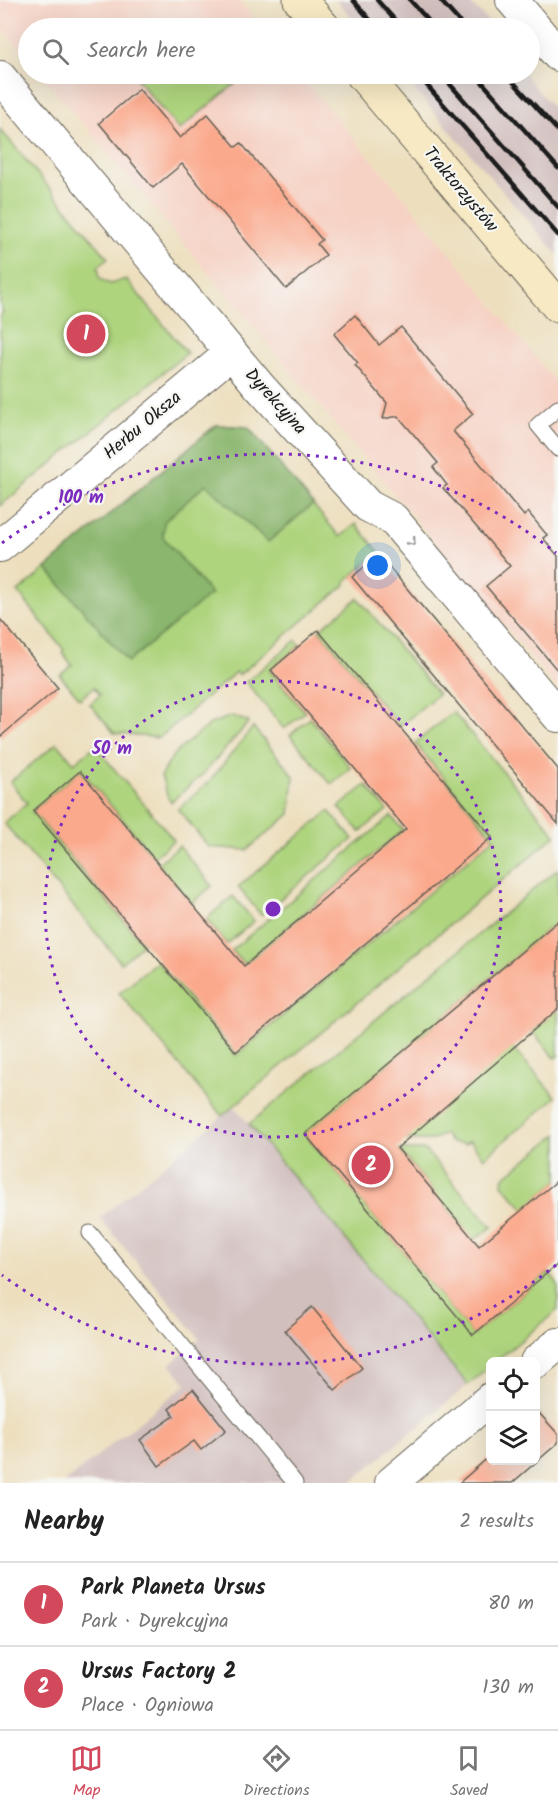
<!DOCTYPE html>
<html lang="en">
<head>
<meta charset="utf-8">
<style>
  :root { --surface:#fff; --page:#f2f2f2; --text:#222; --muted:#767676; --line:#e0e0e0; --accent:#d1495b }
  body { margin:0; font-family:Kalam,sans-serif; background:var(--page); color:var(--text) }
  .controls { position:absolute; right:18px; bottom:18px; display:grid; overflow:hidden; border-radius:9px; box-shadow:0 6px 24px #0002 }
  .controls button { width:54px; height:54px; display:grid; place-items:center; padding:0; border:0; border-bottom:2px solid var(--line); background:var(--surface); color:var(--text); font:30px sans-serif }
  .you { position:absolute; left:378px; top:566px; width:21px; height:21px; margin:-15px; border:4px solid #fff; border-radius:50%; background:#1a73e8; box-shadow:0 0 0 9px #1a73e833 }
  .badge { display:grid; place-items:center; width:39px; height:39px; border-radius:50%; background:var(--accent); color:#fff; font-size:20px; font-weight:700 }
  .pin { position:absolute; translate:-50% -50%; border:3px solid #fff; box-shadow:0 2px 6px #0006 }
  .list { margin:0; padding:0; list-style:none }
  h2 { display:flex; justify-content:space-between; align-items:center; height:78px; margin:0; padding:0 24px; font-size:26px }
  h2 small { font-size:20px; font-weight:400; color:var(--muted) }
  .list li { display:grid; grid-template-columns:39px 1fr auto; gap:18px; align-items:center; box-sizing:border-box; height:84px; padding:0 24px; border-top:2px solid var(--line) }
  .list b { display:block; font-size:22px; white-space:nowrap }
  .list p { margin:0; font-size:20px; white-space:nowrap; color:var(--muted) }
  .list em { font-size:20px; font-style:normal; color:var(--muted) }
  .icon { flex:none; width:33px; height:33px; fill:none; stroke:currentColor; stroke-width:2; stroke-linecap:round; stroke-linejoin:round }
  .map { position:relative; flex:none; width:558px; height:1483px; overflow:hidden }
  .search { position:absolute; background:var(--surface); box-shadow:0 6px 24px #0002; left:18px; right:18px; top:18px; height:66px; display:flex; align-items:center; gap:15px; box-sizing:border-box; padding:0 21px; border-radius:33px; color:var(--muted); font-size:22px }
  .sheet { height:246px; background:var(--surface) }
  nav { display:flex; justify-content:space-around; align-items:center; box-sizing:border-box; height:84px; border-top:2px solid var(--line); background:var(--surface); font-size:16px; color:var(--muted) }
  nav a { display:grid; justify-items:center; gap:3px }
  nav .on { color:var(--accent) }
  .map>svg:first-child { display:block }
</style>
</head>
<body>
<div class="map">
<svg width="558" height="1483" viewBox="0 0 558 1483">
  <rect width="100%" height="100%" fill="#f6f6f2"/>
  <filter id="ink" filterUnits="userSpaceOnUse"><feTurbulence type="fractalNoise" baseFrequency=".0167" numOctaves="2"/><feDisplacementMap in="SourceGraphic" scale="12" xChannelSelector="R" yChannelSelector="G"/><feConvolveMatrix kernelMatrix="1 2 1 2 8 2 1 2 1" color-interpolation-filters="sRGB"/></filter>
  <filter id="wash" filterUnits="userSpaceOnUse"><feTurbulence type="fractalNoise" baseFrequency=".008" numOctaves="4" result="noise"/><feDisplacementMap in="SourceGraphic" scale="24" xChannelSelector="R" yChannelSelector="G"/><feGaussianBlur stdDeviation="1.35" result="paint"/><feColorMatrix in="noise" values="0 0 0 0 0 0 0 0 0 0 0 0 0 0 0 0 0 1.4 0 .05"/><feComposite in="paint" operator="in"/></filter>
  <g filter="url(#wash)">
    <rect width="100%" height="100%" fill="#eddfbe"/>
    <g fill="#f6d2c4">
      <polygon points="0,0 238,0 262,28 28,28 28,59 0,25"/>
      <polygon points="41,74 299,74 408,202 558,385 558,689"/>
    </g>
    <g fill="#d1bfbe">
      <polygon points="336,0 467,0 495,28 361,28"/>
      <polygon points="401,74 526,74 529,80 558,113 558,255"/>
      <polygon points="234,1106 468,1385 350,1483 64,1483 186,1384 170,1364 200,1339 100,1218"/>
    </g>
    <g fill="#aed47e" stroke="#65784d" stroke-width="1.5">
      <polygon points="143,74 247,74 179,130 137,79"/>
      <polygon points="0,129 108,258 98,267 100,279 110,284 126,279 187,353 0,506 0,316 3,313 0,305"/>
      <polygon points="216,425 248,427 340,537 356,524 379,552 345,582 346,584 239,675 236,672 159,738 114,733 90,704 100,695 94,687 80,699 60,675 72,665 62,652 64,650 18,592"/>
      <polygon points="358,598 438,694 400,726 319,630"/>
      <polygon points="296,640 300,645 269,670 305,712 284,729 246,682"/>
      <polygon points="453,712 556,835 222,1116 119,993 157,961 236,1055 494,838 415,743"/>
      <polygon points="232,716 249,722 203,774 171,802 168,798 161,775 174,754 210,724"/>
      <polygon points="310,718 351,768 331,784 290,735"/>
      <polygon points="253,727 294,776 290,814 247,850 209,847 178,809 209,782"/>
      <polygon points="57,743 74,763 95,746 174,840 154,857 81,770 32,811 143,944 121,963 4,823 27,803 10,782"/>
      <polygon points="366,785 387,810 360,832 339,807"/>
      <polygon points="329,811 353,839 261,915 238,887"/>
      <polygon points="391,816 403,830 244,964 232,950"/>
      <polygon points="179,846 212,886 192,903 158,863"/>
      <polygon points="558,869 558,921 305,1134 473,1335 549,1272 558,1284 558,1310 496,1361 490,1362 490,1366 468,1385 249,1124"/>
      <polygon points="233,896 254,921 227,944 206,919"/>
      <polygon points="558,1009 558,1056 555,1058 532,1031"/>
      <polygon points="512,1047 556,1097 484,1158 470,1141 465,1144 450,1142 445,1134 432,1140 405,1140"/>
      <polygon points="558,1134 558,1180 524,1209 502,1184 504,1177"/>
      <polygon points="399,1150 425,1150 492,1227 474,1240"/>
    </g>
    <polygon fill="#8ab66d" stroke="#536944" stroke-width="1.5" points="216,425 248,427 313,504 268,542 206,484 164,522 163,537 211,594 128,662 46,568"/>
    <g id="blocks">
      <g fill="#fba98c">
        <polygon points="139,89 180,138 208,114 236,147 241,143 322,240 317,244 326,255 286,289 182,164 153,188 99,123"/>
        <polygon points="355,315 379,345 401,327 473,414 453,431 524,516 528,512 547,535 543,538 558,556 558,671 486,586 510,566 443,488 447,485 433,467 438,463 398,416 383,419 387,403 355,365 358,363 334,334"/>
        <polygon points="379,555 558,769 558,824 352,577"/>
        <polygon points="0,619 58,688 0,737"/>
        <polygon points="318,630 492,837 236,1052 33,811 80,771 244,966 406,829 271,670"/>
        <polygon points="558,921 558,1009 397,1148 479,1246 558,1180 558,1264 473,1335 305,1134"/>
        <polygon points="312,1307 362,1368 335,1390 285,1330"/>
        <polygon points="193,1389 226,1430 201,1450 194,1441 159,1466 140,1440 174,1416 169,1409"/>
        <polygon points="540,1414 558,1434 558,1443 512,1483 459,1483 490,1456 490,1461 536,1461 536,1418"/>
      </g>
    </g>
  </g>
  <g filter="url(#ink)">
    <use href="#blocks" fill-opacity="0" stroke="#656055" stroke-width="1.5"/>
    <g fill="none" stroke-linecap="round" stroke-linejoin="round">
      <g stroke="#656055" stroke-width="17">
        <g id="lane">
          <polyline points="558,408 538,425 558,449"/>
          <polyline points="90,1233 295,1483"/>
        </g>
      </g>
      <g stroke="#656055" stroke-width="34">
        <g id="street">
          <polyline points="512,0 558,55"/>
          <polyline points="0,77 260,387 368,506 393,519 558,716"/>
          <polyline points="0,546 231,353"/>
          <polyline points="536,1362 558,1344"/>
          <polyline points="391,1483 490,1399"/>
        </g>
      </g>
      <g stroke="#656055" stroke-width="35">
        <g id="secondary">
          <polyline points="300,0 324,28"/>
          <polyline points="362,74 558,306"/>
        </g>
      </g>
      <use href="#lane" stroke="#fff" stroke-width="15"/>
      <use href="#street" stroke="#fff" stroke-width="32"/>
      <use href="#secondary" stroke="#f6e9c3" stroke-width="33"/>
      <g stroke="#1c1c1c" stroke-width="4.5">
        <polyline points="353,0 377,28"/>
        <polyline points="377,0 402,28"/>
        <polyline points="410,0 435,28"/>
        <polyline points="440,0 465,28"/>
        <polyline points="417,74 558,235"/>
        <polyline points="441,74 558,207"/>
        <polyline points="475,74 558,168"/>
        <polyline points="506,74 558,131"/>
      </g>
    </g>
    <defs><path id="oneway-chevron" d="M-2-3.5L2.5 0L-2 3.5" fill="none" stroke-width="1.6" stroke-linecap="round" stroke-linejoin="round" transform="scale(1.5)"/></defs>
    <use stroke="#999" href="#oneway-chevron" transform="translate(412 542) rotate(50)"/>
  </g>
  <g fill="none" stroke="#7b2cbf" stroke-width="3" stroke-dasharray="3 6">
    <circle cx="273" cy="909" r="228"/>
    <path d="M556 1265A455 455 0 0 1 2 1275M2 543A455 455 0 0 1 556 553"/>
  </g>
  <g text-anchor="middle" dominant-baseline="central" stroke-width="4.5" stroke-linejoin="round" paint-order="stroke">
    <g font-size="18" fill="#1c1c1c" stroke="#f6f6f2">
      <text transform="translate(460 190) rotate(50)">Traktorzystów</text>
      <text transform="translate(275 402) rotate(48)">Dyrekcyjna</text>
      <text transform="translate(143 426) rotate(-40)">Herbu Oksza</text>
    </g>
  </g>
  <circle cx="273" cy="909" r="9" fill="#7b2cbf" stroke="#f6f6f2" stroke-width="3"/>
  <g font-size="18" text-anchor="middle" font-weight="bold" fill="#7b2cbf" stroke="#f6f6f2" stroke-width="4.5" stroke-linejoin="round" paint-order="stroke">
    <text x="81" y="503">100 m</text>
    <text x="112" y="754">50 m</text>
  </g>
</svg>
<div class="controls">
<button><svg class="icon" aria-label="locate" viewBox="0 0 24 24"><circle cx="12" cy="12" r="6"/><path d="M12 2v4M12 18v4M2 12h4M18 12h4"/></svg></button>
<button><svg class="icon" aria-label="layers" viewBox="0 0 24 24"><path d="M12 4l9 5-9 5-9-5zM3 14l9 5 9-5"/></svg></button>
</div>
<div class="you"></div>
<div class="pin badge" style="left:86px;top:334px">1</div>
<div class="pin badge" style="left:371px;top:1165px">2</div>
<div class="search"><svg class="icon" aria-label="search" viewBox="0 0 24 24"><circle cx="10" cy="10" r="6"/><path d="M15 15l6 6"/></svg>Search here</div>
</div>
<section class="sheet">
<h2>Nearby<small>2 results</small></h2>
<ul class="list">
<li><span class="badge">1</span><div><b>Park Planeta Ursus</b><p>Park · Dyrekcyjna</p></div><em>80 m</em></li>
<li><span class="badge">2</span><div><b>Ursus Factory 2</b><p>Place · Ogniowa</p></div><em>130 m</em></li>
</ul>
</section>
<nav>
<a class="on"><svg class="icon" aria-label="map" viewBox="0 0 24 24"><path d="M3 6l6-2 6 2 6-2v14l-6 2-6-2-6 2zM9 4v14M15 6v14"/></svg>Map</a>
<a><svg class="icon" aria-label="directions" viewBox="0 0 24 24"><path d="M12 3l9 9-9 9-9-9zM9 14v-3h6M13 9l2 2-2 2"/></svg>Directions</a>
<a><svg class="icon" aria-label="saved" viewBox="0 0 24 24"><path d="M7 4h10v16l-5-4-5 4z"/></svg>Saved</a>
</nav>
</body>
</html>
